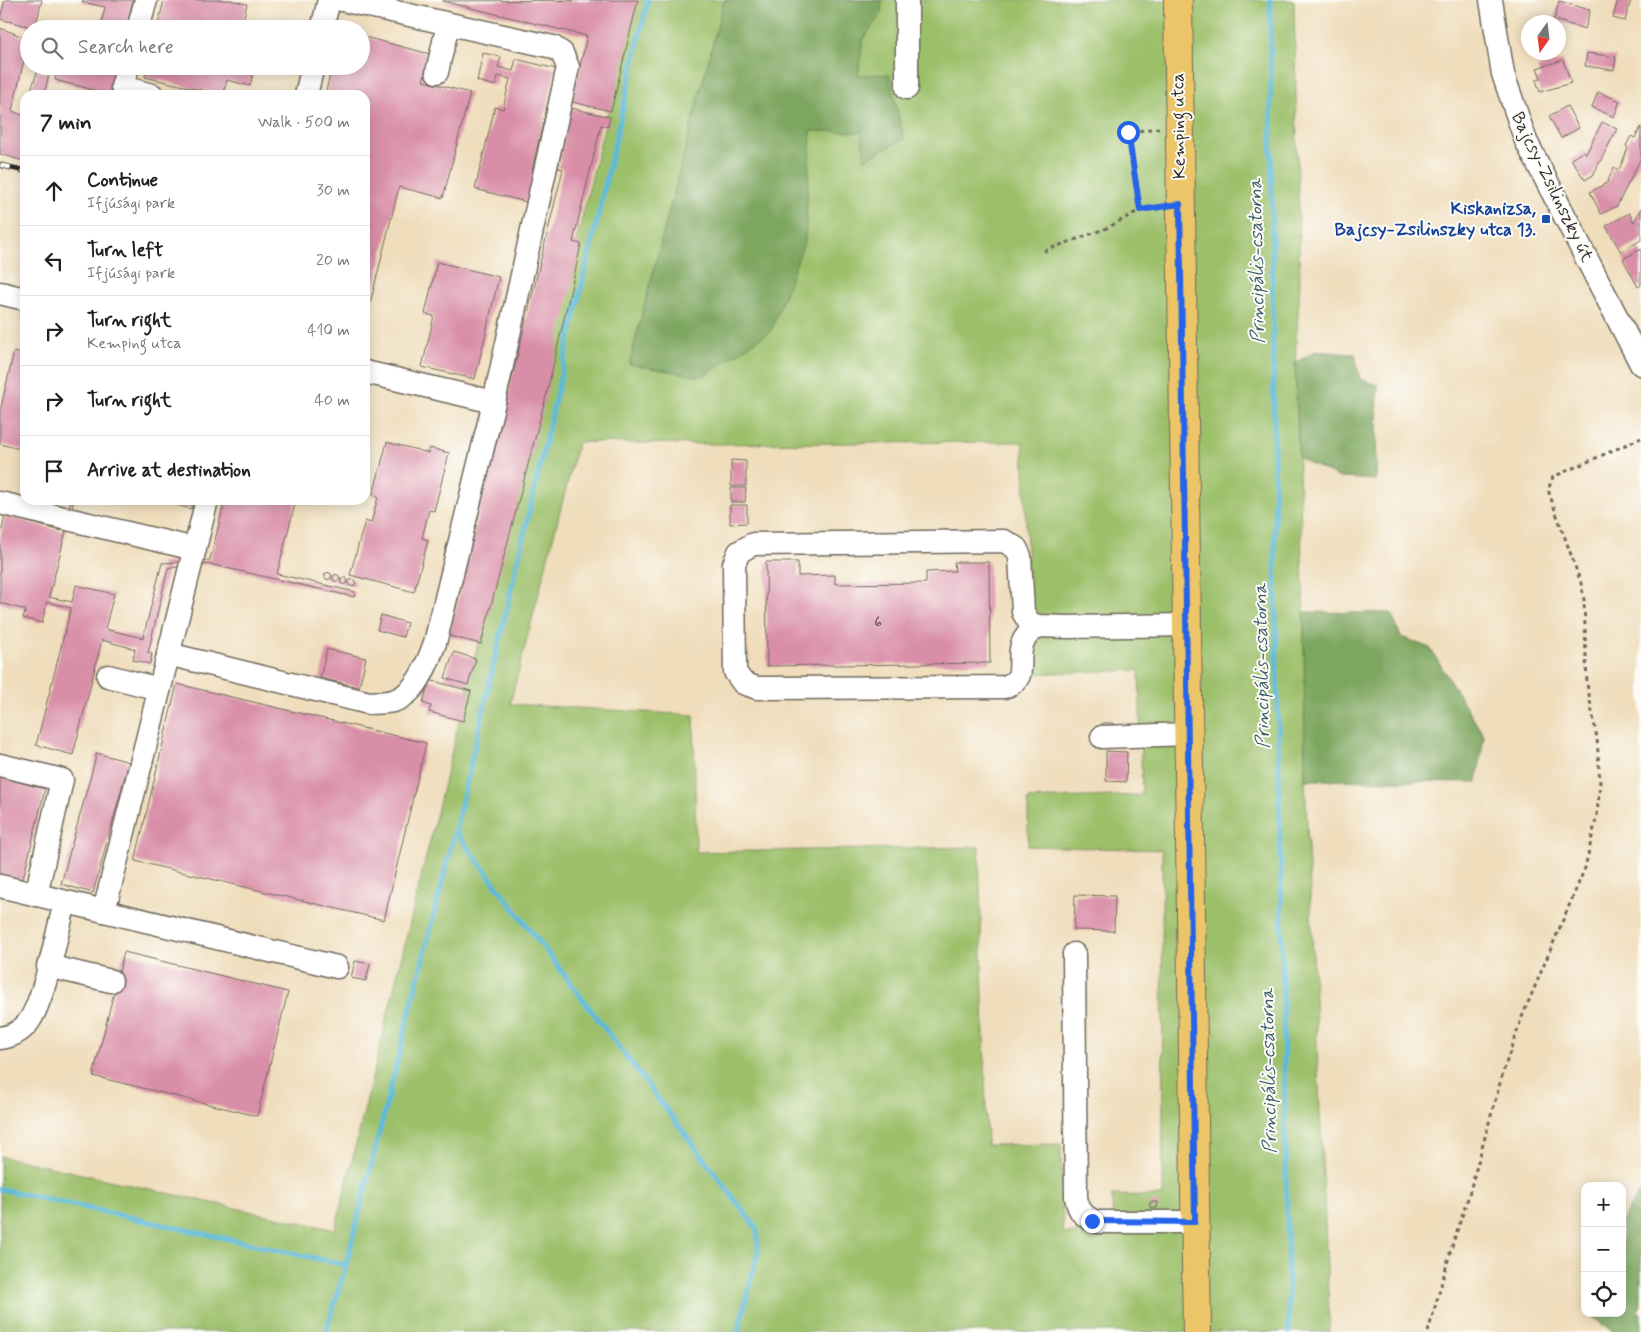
<!DOCTYPE html>
<html lang="en">
<head>
<meta charset="utf-8">
<style>
  :root { --surface:#fff; --page:#f2f2f2; --text:#222; --muted:#767676; --line:#e0e0e0 }
  body { margin:0; font-family:Mynerve,sans-serif; background:var(--page); color:var(--text) }
  .controls { position:absolute; right:15px; bottom:15px; display:grid; overflow:hidden; border-radius:10px; box-shadow:0 2px 12px #0003 }
  .controls button { width:45px; height:45px; display:grid; place-items:center; padding:0; border:0; border-bottom:1px solid var(--line); background:var(--surface); color:var(--text); font:25px sans-serif }
  .compass { position:absolute; left:1521px; top:15px; width:45px; height:45px; border-radius:50%; background:var(--surface); box-shadow:0 2px 12px #0003; rotate:194deg }
  .stop { position:absolute; width:15px; height:15px; margin:-11px; border:4px solid #2563eb; border-radius:50%; background:#fff }
  .stop.end { background:#2563eb; border-color:#fff; box-shadow:0 1px 5px #0008 }
  .list { margin:0; padding:0; list-style:none }
  h2 { display:flex; justify-content:space-between; align-items:center; height:65px; margin:0; padding:0 20px; font-size:21px }
  h2 small { font-size:16px; font-weight:400; color:var(--muted) }
  .list li { display:grid; grid-template-columns:32px 1fr auto; gap:15px; align-items:center; box-sizing:border-box; height:70px; padding:0 20px; border-top:1px solid var(--line) }
  .list b { display:block; font-size:19px; white-space:nowrap }
  .list p { margin:0; font-size:16px; white-space:nowrap; color:var(--muted) }
  .list em { font-size:16px; font-style:normal; color:var(--muted) }
  .icon { flex:none; width:28px; height:28px; fill:none; stroke:currentColor; stroke-width:2; stroke-linecap:round; stroke-linejoin:round }
  .map { position:relative; flex:none; width:1641px; height:1332px; overflow:hidden }
  .search { position:absolute; background:var(--surface); box-shadow:0 2px 12px #0003; left:20px; top:20px; width:350px; height:55px; display:flex; align-items:center; gap:12px; box-sizing:border-box; padding:0 18px; border-radius:28px; color:var(--muted); font-size:19px }
  .panel { position:absolute; background:var(--surface); box-shadow:0 2px 12px #0003; left:20px; top:90px; width:350px; height:415px; border-radius:15px }
  .map>svg:first-child { display:block }
</style>
</head>
<body>
<div class="map">
<svg width="1641" height="1332" viewBox="0 0 1641 1332">
  <rect width="100%" height="100%" fill="#fdfcf7"/>
  <filter id="ink" filterUnits="userSpaceOnUse"><feTurbulence type="fractalNoise" baseFrequency=".02" numOctaves="2"/><feDisplacementMap in="SourceGraphic" scale="10" xChannelSelector="R" yChannelSelector="G"/><feConvolveMatrix kernelMatrix="1 2 1 2 8 2 1 2 1" color-interpolation-filters="sRGB"/></filter>
  <filter id="wash" filterUnits="userSpaceOnUse"><feTurbulence type="fractalNoise" baseFrequency=".0096" numOctaves="4" result="noise"/><feDisplacementMap in="SourceGraphic" scale="20" xChannelSelector="R" yChannelSelector="G"/><feGaussianBlur stdDeviation="1.12" result="paint"/><feColorMatrix in="noise" values="0 0 0 0 0 0 0 0 0 0 0 0 0 0 0 0 0 1.4 0 .05"/><feComposite in="paint" operator="in"/></filter>
  <g filter="url(#wash)">
    <rect width="100%" height="100%" fill="#efddbb"/>
    <path fill="#9cc06a" stroke="#64764a" fill-rule="evenodd" d="M635,0H1294L1300,282L1295,363L1304,612L1305,780L1330,1332H0V1156L335,1230ZM578,442L696,444L1023,442L1029,605L1039,615L1028,648L1029,674L1139,670L1142,795L1028,799V846L1162,850L1163,1196L1112,1195L1113,1233H1063L1061,1144L987,1145L979,847L696,852L694,715L510,704Z"/>
    <g fill="#7da65e" stroke="#546844">
      <polygon points="724,0 882,0 881,14 863,39 858,75 889,74 904,139 865,159 861,132 811,131 805,240 771,331 702,377 629,364"/>
      <polygon points="1316,351 1355,354 1360,379 1378,385 1376,480 1340,478 1299,458 1295,363"/>
      <polygon points="1304,612 1391,613 1401,637 1430,648 1484,736 1477,782 1305,780"/>
      <polygon points="1641,1190 1641,1306 1637,1311 1641,1314 1641,1332 1613,1332 1587,1313 1622,1313 1622,1220"/>
    </g>
    <g fill="none" stroke-linecap="round" stroke-linejoin="round">
      <g stroke="#5cbada" stroke-width="5">
        <polyline points="1270,0 1275,556 1289,1332"/>
        <polyline points="455,831 757,1229 758,1251 738,1332"/>
        <polyline points="0,1189 346,1265"/>
        <polyline points="326,1332 346,1265 455,831 648,0"/>
      </g>
    </g>
    <g id="blocks">
      <g fill="#d98ea8">
        <polygon points="5,0 42,0 35,28 0,19"/>
        <polygon points="83,0 133,0 126,29 100,29 105,7 82,2"/>
        <polygon points="164,0 230,0 247,4 241,29 157,29"/>
        <polygon points="638,0 611,111 572,102 587,36 442,1"/>
        <polygon points="1618,0 1631,0 1625,21 1613,18"/>
        <polygon points="1559,1 1590,10 1585,29 1554,20"/>
        <polygon points="0,28 29,39 12,111 22,115 25,107 24,161 0,154"/>
        <polygon points="361,36 430,54 423,81 470,93 443,198 399,187 366,320 365,95 325,95 332,66 361,66"/>
        <polygon points="483,53 501,57 498,67 513,71 516,59 556,69 532,169 538,171 530,203 475,189 495,107 503,109 510,79 498,76 496,86 477,81"/>
        <polygon points="1587,53 1616,57 1614,70 1585,66"/>
        <polygon points="1563,60 1571,83 1540,92 1536,80 1541,78 1537,68"/>
        <polygon points="58,66 116,66 109,94 55,80"/>
        <polygon points="147,66 255,66 250,86 227,80 223,95 145,77"/>
        <polygon points="38,70 49,74 44,95 29,95"/>
        <polygon points="1598,92 1620,101 1614,117 1592,107"/>
        <polygon points="1567,106 1579,128 1561,138 1549,116"/>
        <polygon points="571,108 610,117 608,127 601,125 573,242 581,244 575,272 545,400 481,644 449,636 563,169 558,168"/>
        <polygon points="1602,122 1617,129 1593,175 1585,180 1571,159 1584,151 1586,154"/>
        <polygon points="1641,127 1641,158 1617,206 1601,214 1590,192 1607,183 1614,167 1619,170 1628,148 1626,146 1631,136 1635,138"/>
        <polygon points="1641,208 1641,240 1621,252 1606,226 1629,213 1634,222"/>
        <polygon points="1641,249 1641,285 1638,287 1623,259"/>
        <polygon points="437,262 499,277 475,379 422,367 434,316 425,314"/>
        <polygon points="14,352 25,355 25,450 0,444 0,411"/>
        <polygon points="387,442 429,453 430,448 449,453 434,511 429,510 422,538 428,540 414,592 350,575 365,521 371,523 378,497 373,495"/>
        <polygon points="731,460 746,461 746,486 731,486"/>
        <polygon points="731,488 746,488 745,502 731,502"/>
        <polygon points="71,500 74,500 49,597 72,602 76,585 114,594 105,629 143,638 162,563 210,560 225,500 296,500 277,574 355,592 354,597 209,564 168,568 148,653 152,654 150,664 133,660 135,649 102,640 73,755 36,745 71,608 47,602 42,623 23,618 26,610 0,603 0,537 5,516 62,531"/>
        <polygon points="169,500 194,500 191,509 168,503"/>
        <polygon points="730,505 747,505 747,523 730,524"/>
        <polygon points="766,562 798,562 798,576 835,575 835,584 926,583 926,572 955,571 954,562 989,562 990,663 767,666"/>
        <circle cx="328" cy="576" r="3.5"/>
        <circle cx="336" cy="578" r="3.5"/>
        <circle cx="344" cy="581" r="3.5"/>
        <circle cx="352" cy="583" r="3.5"/>
        <polygon points="381,615 407,623 403,637 377,630"/>
        <polygon points="327,649 366,658 359,687 320,678"/>
        <polygon points="454,652 476,659 468,685 445,678"/>
        <polygon points="429,680 471,691 463,721 429,712 431,706 423,703"/>
        <polygon points="177,684 426,743 384,920 135,861"/>
        <polygon points="1102,723 1113,723 1113,731 1102,730"/>
        <polygon points="1106,751 1127,752 1126,782 1106,781"/>
        <polygon points="97,753 129,762 93,893 61,884"/>
        <polygon points="0,777 45,789 21,887 0,881"/>
        <polygon points="1075,895 1115,896 1114,931 1074,930"/>
        <polygon points="124,952 288,992 257,1116 93,1076"/>
        <polygon points="355,961 370,964 366,981 351,978"/>
        <polygon points="1150,1202 1158,1202 1157,1208 1150,1208"/>
      </g>
    </g>
  </g>
  <g filter="url(#ink)">
    <use href="#blocks" fill-opacity="0" stroke="#70695d" stroke-width="1"/>
    <g fill="none" stroke-linecap="round" stroke-linejoin="round">
      <g stroke="#70695d" stroke-width="25">
        <g id="minor">
          <polyline points="907,0 907,88"/>
          <polyline points="1491,0 1503,74 1526,141 1641,364"/>
          <polyline points="138,29 146,0"/>
          <polyline points="322,29 329,0"/>
          <polyline points="128,66 122,87 152,95"/>
          <polyline points="437,72 448,24"/>
          <polyline points="306,95 313,66"/>
          <polyline points="0,293 25,299"/>
          <polyline points="365,372 494,402"/>
          <polyline points="0,503 195,549"/>
          <path d="M1039,626C1002,646 1038,677 1004,687L757,688L743,683L735,672L734,564L739,552L753,544L1004,541L1016,548L1020,556L1023,612L1030,624L1039,626L1067,627L1187,625"/>
          <path d="M168,654L369,703C376,702 386,703 393,701C417,694 427,664 435,643L494,402L568,67L562,53L553,47L342,0"/>
          <polyline points="108,676 159,689"/>
          <polyline points="1102,737 1188,734"/>
          <polyline points="0,765 62,780 36,895"/>
          <polyline points="0,886 337,967"/>
          <polyline points="104,911 207,500"/>
          <path d="M1074,954L1076,1197C1078,1211 1085,1219 1099,1222H1195"/>
          <polyline points="48,966 111,981"/>
          <path d="M0,1038C11,1037 19,1033 27,1024C44,1004 57,931 65,903"/>
        </g>
      </g>
      <g stroke="#70695d" stroke-width="30">
        <polyline id="major" points="1178,0 1197,1332"/>
      </g>
      <g stroke="#70695d" stroke-width="3" stroke-dasharray="4 4" stroke-linecap="butt">
        <polyline points="1159,128 1129,132 1140,210 1159,207"/>
        <polyline points="1044,251 1107,228 1140,210"/>
        <polyline points="1428,1332 1452,1246 1468,1198 1504,1069 1522,1017 1585,868 1597,815 1600,784 1597,738 1587,684 1584,600 1581,583 1548,490 1553,477 1641,438"/>
      </g>
      <use href="#minor" stroke="#fff" stroke-width="22"/>
      <use href="#major" stroke="#edc569" stroke-width="28"/>
      <g stroke="#2b2b2b" stroke-width="5.5">
        <polyline id="rail" points="0,165 25,171"/>
      </g>
      <use href="#rail" stroke="#fdfcf7" stroke-width="4" stroke-dasharray="11" stroke-linecap="butt"/>
    </g>
  </g>
  <g fill="none" stroke-linecap="round" stroke-linejoin="round" filter="url(#ink)">
    <polyline stroke="#2563eb" stroke-width="6" points="1092,1221 1195,1222 1180,204 1140,210 1128,132"/>
  </g>
  <rect fill="#1a4fb4" stroke="#fdfcf7" stroke-width="2" x="1541" y="214" width="10" height="10" rx="2.5"/>
  <g text-anchor="middle" dominant-baseline="central" stroke-width="4" stroke-linejoin="round" paint-order="stroke">
    <g font-size="15" fill="#56444a">
      <text x="878" y="623">6</text>
    </g>
    <g font-size="18" fill="#2b2b2b" stroke="#fdfcf7">
      <text transform="translate(1179 126) rotate(-91)">Kemping utca</text>
      <text transform="translate(1552 187) rotate(64)">Bajcsy-Zsilinszky út</text>
    </g>
    <g font-size="18" font-weight="bold" fill="#164399" stroke="#fdfcf7" text-anchor="end">
      <text x="1536" y="209">Kiskanizsa,<tspan x="1536" dy="21">Bajcsy-Zsilinszky utca 13.</tspan></text>
    </g>
    <g font-size="19" font-style="italic" fill="#3c5d68" stroke="#fdfcf7">
      <text transform="translate(1257 261) rotate(-91)">Principális-csatorna</text>
      <text transform="translate(1262 666) rotate(-91)">Principális-csatorna</text>
      <text transform="translate(1269 1071) rotate(-91)">Principális-csatorna</text>
    </g>
  </g>
</svg>
<div class="controls">
<button>+</button>
<button>−</button>
<button><svg class="icon" aria-label="locate" viewBox="0 0 24 24"><circle cx="12" cy="12" r="6"/><path d="M12 2v4M12 18v4M2 12h4M18 12h4"/></svg></button>
</div>
<svg class="compass" viewBox="-18 -18 36 36"><path d="M0-13l5 13h-10z" fill="#e53935"/><path d="M0 13l5-13h-10z" fill="#767676"/></svg>
<div class="stop" style="left:1128px;top:132px"></div>
<div class="stop end" style="left:1092px;top:1221px"></div>
<div class="search"><svg class="icon" aria-label="search" viewBox="0 0 24 24"><circle cx="10" cy="10" r="6"/><path d="M15 15l6 6"/></svg>Search here</div>
<section class="panel">
<h2>7 min<small>Walk · 500 m</small></h2>
<ul class="list">
<li><svg class="icon" aria-label="ahead" viewBox="0 0 24 24"><path d="M12 20V5M6 11l6-6 6 6"/></svg><div><b>Continue</b><p>Ifjúsági park</p></div><em>30 m</em></li>
<li><svg class="icon" aria-label="left" viewBox="0 0 24 24"><path d="M17 20v-9H6M10 6l-5 5 5 5"/></svg><div><b>Turn left</b><p>Ifjúsági park</p></div><em>20 m</em></li>
<li><svg class="icon" aria-label="right" viewBox="0 0 24 24"><path d="M7 20v-9h11M14 6l5 5-5 5"/></svg><div><b>Turn right</b><p>Kemping utca</p></div><em>410 m</em></li>
<li><svg class="icon" aria-label="right" viewBox="0 0 24 24"><path d="M7 20v-9h11M14 6l5 5-5 5"/></svg><div><b>Turn right</b></div><em>40 m</em></li>
<li><svg class="icon" aria-label="arrive" viewBox="0 0 24 24"><path d="M6 21V4h12l-3 4 3 4H6"/></svg><div><b>Arrive at destination</b></div></li>
</ul>
</section>
</div>
</body>
</html>
